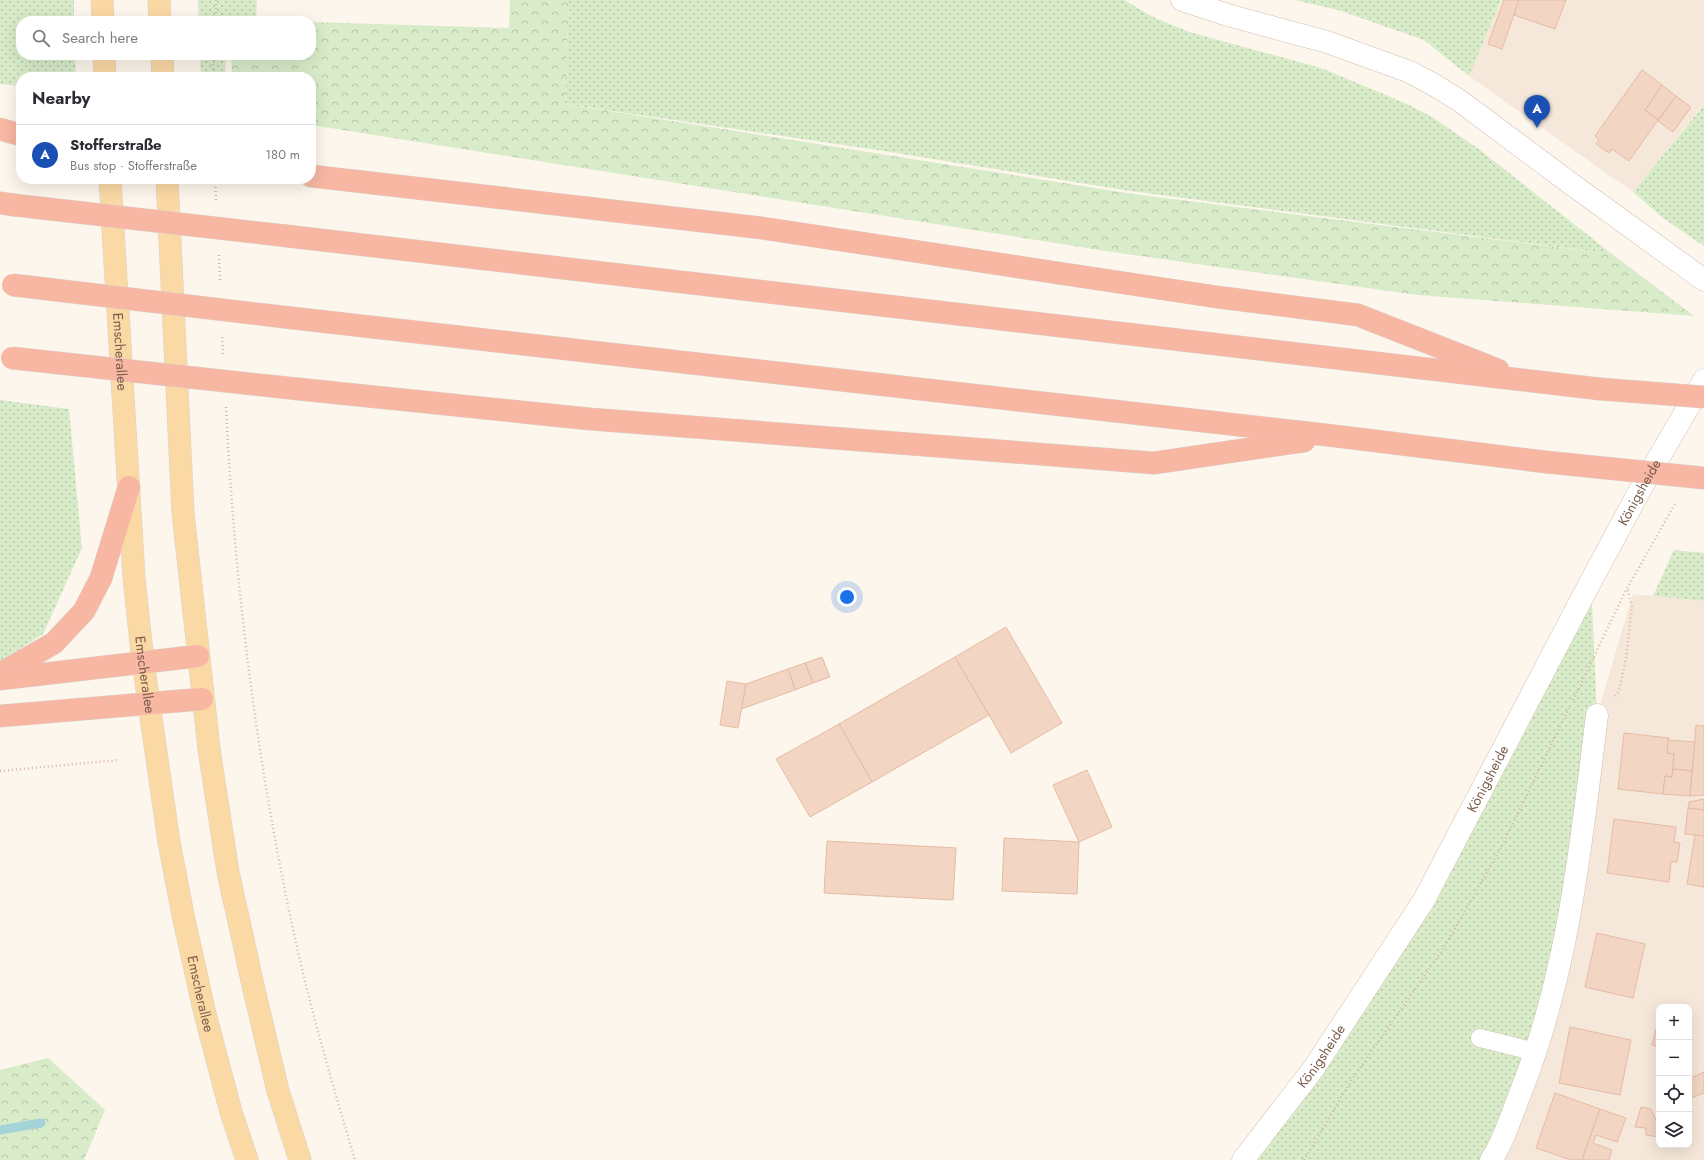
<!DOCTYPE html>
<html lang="en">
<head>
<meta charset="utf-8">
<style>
  :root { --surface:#fff; --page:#f2f2f3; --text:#2b2b33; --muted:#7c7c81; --line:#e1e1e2; --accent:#e76f51 }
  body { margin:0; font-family:Jost,sans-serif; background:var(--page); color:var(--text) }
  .controls { position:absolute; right:12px; bottom:12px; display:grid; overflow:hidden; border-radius:8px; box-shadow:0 4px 16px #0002 }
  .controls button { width:36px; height:36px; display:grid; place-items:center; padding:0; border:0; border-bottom:1px solid var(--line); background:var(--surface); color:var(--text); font:20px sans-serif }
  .you { position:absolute; left:847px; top:597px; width:14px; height:14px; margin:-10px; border:3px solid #fff; border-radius:50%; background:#1a73e8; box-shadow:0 0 0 6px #1a73e833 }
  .badge { display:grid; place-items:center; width:26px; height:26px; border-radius:50%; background:var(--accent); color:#fff; font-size:13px; font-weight:700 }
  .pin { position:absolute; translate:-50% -33px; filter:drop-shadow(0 1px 2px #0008) }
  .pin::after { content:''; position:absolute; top:21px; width:14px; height:12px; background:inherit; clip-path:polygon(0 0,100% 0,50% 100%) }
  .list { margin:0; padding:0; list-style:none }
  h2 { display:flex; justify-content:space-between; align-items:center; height:52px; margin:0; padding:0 16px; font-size:17px }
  h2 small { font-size:13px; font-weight:400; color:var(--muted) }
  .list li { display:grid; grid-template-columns:26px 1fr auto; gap:12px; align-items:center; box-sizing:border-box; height:60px; padding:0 16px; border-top:1px solid var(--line) }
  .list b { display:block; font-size:15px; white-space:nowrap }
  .list p { margin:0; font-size:13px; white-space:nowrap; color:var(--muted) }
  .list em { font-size:13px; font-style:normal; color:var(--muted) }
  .icon { flex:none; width:22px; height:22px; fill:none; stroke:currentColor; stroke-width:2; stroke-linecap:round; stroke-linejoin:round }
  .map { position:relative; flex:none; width:1704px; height:1160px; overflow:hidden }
  .search { position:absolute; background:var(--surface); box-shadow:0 4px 16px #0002; left:16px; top:16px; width:300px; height:44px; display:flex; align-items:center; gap:10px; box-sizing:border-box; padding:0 14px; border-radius:16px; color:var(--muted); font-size:15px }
  .panel { position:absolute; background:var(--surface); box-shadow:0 4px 16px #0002; left:16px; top:72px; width:300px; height:112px; border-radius:16px }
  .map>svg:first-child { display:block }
</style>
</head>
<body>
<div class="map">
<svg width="1704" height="1160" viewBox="0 0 1704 1160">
  <defs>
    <pattern id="grass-dots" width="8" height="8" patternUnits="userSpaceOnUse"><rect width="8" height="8" fill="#d8ecc9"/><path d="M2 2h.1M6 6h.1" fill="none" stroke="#b4c2a5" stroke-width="1.8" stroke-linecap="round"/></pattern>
    <pattern id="forest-crowns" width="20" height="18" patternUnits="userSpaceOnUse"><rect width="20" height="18" fill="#d8ecc9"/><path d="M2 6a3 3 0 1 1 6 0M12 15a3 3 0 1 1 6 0" fill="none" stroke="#b4c2a5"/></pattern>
  </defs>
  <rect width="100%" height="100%" fill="#fdf6ec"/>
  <g fill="#f5e8da" fill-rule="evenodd">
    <polygon points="1501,0 1704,0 1704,104 1633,192 1469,76"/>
    <path d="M1633,594L1704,601V1160H1491L1597,715ZM1659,1007H1689V1145H1659Z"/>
  </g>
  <g fill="url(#grass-dots)">
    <polygon points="0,0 74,0 74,21 21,21 21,55 75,55 76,77 21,77 21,86 0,84"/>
    <polygon points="198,0 257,0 256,19 228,17 228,21 199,21"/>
    <polygon points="569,0 1124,0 1153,17 1189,32 1321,68 1405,103 1432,117 1480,150 1612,254 1130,191 884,151 565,104"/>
    <polygon points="1295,0 1501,0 1469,76 1424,40 1338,10"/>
    <polygon points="200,55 226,55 225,77 201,77"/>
    <polygon points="1704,105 1704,246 1663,218 1633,192"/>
    <polygon points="0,400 69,409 82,548 43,634 0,662"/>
    <polygon points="1674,550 1704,553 1704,601 1653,596"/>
    <polygon points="1591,581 1597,715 1555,985 1491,1160 1243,1160 1424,901"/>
  </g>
  <g fill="url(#forest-crowns)">
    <polygon points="510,0 569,0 565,104 1133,194 1612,254 1694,316 1417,295 1112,252 311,125 311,77 232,77 231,55 311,55 311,22 509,28"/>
    <polygon points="48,1058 105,1110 84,1160 0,1160 0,1070"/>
  </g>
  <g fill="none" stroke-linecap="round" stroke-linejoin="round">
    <polyline stroke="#a5d3da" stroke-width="9" points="0,1130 41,1123"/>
  </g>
  <g fill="#f3d5c3" stroke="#e6bba3">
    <polygon points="1504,0 1519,0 1502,49 1488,44"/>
    <polygon points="1519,0 1566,0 1555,29 1514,15"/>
    <polygon points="1642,70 1662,85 1645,110 1658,120 1629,161 1612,149 1609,153 1596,144 1599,140 1595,136"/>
    <polygon points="1662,85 1676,96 1658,120 1645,110"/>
    <polygon points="1676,96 1691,107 1673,132 1658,121"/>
    <polygon points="1006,627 1062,723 1011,753 955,657"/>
    <polygon points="822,657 830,677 813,683 805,663"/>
    <polygon points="955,657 989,715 872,782 839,724"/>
    <polygon points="805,663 813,683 795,690 788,669"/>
    <polygon points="788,669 795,690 741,709 746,684"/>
    <polygon points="727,681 746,684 738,728 720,725"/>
    <polygon points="839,724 872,782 810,817 776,759"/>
    <polygon points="1696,725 1704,726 1704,795 1690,796"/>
    <polygon points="1624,733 1669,738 1667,753 1674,754 1672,777 1665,776 1663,794 1618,789"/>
    <polygon points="1668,740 1695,742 1692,771 1673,769 1674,754 1667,753"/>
    <polygon points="1673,769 1692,771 1690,796 1663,794 1665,776 1672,777"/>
    <polygon points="1087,770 1112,827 1079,842 1053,785"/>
    <polygon points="1704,799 1704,810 1688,808 1689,802"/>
    <polygon points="1688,808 1704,810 1704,836 1685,834"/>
    <polygon points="1614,819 1676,827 1674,842 1680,843 1677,862 1671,862 1669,882 1607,873"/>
    <polygon points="1695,835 1704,836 1704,887 1687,884"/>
    <polygon points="1004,838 1079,842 1077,894 1002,891"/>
    <polygon points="827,841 956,848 953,900 824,893"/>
    <polygon points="1597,933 1645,944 1633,998 1585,987"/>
    <polygon points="1570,1027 1631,1040 1620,1095 1559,1083"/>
    <polygon points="1656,1029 1659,1030 1659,1047 1652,1045"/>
    <polygon points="1704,1072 1704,1093 1691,1098 1689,1094 1689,1079"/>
    <polygon points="1555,1093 1600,1109 1582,1160 1571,1160 1536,1148"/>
    <polygon points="1641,1107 1651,1109 1659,1127 1659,1137 1646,1135 1646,1128 1635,1127"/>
    <polygon points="1600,1109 1626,1118 1617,1142 1596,1135 1593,1143 1612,1150 1609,1160 1582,1160"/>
  </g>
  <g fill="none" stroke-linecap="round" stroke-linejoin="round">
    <g stroke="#d1beb0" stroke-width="19">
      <polyline id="service" points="1480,1038 1536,1052"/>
    </g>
    <g stroke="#d1beb0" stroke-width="23">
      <g id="minor">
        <polyline points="1182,0 1231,16 1327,42 1410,72 1436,86 1460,101 1570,183 1704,280"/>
        <path d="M1491,1160C1503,1142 1510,1120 1518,1099C1568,977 1581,845 1597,715"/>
      </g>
    </g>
    <g stroke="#d6c0b0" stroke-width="23">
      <g id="secondary">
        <path id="s1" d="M1243,1160L1314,1068L1424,900L1591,581L1640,490L1704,380"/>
      </g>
    </g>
    <g stroke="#dad1cd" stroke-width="23">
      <g id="primary">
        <polyline points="102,0 103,21"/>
        <polyline points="159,0 160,21"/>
        <polyline points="104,55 105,77"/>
        <polyline points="162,55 163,77"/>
        <path id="s2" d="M110,179L134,578L143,662L169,842L183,915L205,1014L231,1112L247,1160"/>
        <polyline points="167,179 183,513 209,749 228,872 255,994 278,1091 300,1160"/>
      </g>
    </g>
    <g stroke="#dad1cd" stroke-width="23">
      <g id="motorway">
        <polyline points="0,129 21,135"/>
        <polyline points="311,176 762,228 1217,297 1358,315 1498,370"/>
        <polyline points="0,203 14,205"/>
        <polyline points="287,236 1600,389"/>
        <polyline points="292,318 1335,436 1546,462"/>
        <polyline points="298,389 590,419 1154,463 1304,441"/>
        <polyline points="0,674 54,643 84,611 101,578 129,487"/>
        <polyline points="0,679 198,656"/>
        <polyline points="0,716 202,699"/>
      </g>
    </g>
    <g stroke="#d9b8a5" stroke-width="2.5" stroke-dasharray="1 3" stroke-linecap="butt">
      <polyline points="216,0 216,21"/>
      <polyline points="212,77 214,55"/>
      <polyline points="215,179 216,200"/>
      <polyline points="219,255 220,282"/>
      <polyline points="222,337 223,354"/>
      <path d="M226,407C234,577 255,748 290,915C307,998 331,1079 355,1160"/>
      <polyline points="1615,696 1619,691 1626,658 1632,606 1627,588"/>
      <polyline points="1573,700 1624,594 1676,502"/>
      <polyline points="0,771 119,760"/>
      <polyline points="1304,1160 1351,1081 1447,943 1505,840 1569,708"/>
    </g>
    <use href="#service" stroke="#fff" stroke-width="18"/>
    <use href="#minor" stroke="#fff" stroke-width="22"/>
    <use href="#secondary" stroke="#fff" stroke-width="22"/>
    <use href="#primary" stroke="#fbd9a5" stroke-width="22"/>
    <use href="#motorway" stroke="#f7b7a3" stroke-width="22"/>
    <g stroke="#dad1cd" stroke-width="23" stroke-linecap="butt">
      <g id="motorway-bridge">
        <polyline points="14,205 287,236"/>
        <polyline points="13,285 292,318"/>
        <polyline points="12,358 298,389"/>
        <polyline points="1600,389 1704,397"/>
        <polyline points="1546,462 1704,478"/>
      </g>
    </g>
    <use href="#motorway-bridge" stroke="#f7b7a3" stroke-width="22"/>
  </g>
  <g text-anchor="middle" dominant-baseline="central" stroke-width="4" stroke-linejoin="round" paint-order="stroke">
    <g font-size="14" fill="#7a5c4d" stroke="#fffaf3">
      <text stroke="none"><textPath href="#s2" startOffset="173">Emscherallee</textPath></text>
      <text stroke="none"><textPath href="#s1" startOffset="778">Königsheide</textPath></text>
      <text stroke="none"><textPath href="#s2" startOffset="497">Emscherallee</textPath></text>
      <text stroke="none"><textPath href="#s1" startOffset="454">Königsheide</textPath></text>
      <text stroke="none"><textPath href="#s2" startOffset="821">Emscherallee</textPath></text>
      <text stroke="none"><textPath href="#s1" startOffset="130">Königsheide</textPath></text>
    </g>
  </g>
</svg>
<div class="controls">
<button>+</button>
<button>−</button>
<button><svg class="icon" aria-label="locate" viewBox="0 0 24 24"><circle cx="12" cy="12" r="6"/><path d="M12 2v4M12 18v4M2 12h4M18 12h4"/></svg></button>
<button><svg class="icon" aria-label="layers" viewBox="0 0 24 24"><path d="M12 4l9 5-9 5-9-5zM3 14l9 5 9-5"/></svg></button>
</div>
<div class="you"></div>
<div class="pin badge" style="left:1537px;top:128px;background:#1a4fb4">A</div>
<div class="search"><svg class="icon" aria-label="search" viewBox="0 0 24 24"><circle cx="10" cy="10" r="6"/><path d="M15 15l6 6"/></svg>Search here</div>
<section class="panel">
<h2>Nearby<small></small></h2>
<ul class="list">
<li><span class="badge" style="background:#1a4fb4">A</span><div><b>Stofferstraße</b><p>Bus stop · Stofferstraße</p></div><em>180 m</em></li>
</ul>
</section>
</div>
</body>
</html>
